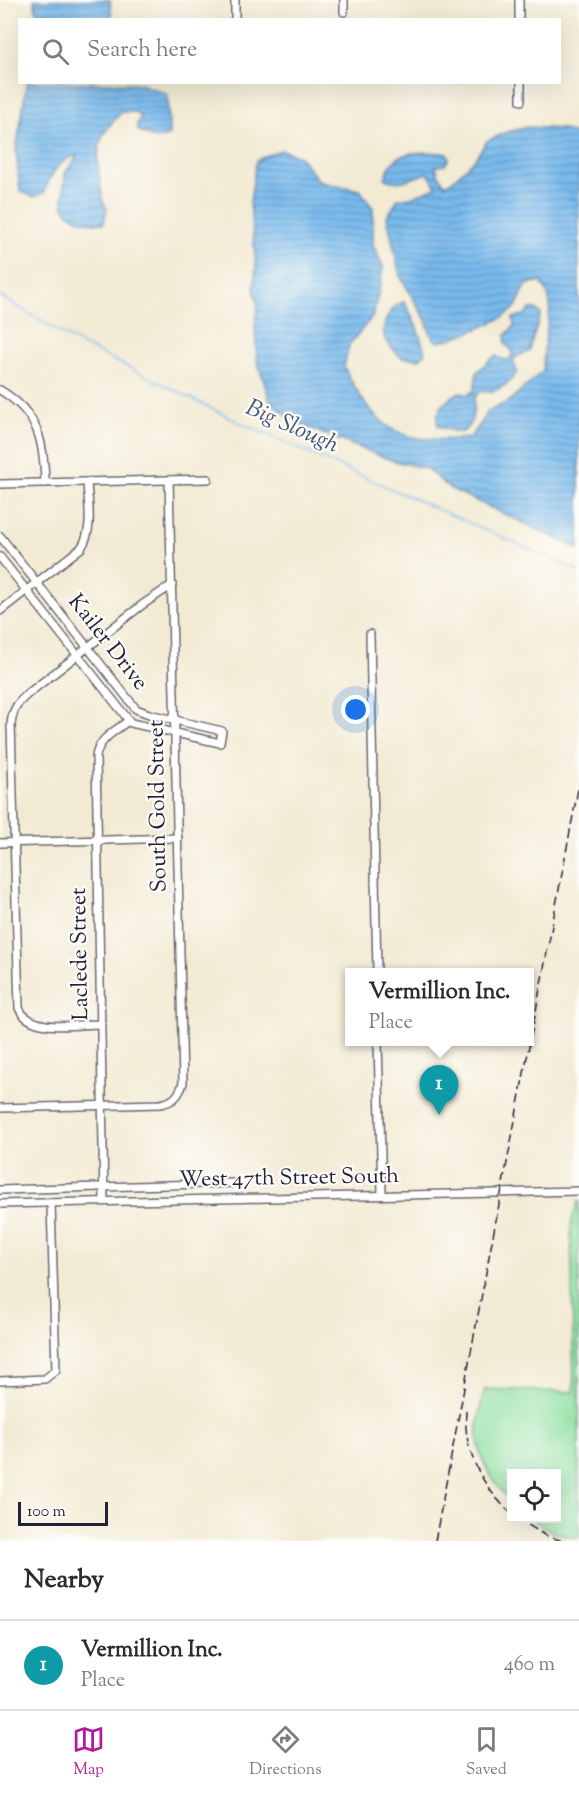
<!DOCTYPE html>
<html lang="en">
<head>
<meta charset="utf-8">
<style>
  :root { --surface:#fff; --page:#f7f7f7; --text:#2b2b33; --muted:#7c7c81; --line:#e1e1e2; --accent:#b5179e }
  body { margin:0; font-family:"Sorts Mill Goudy",serif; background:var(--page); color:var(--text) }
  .controls { position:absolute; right:18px; bottom:18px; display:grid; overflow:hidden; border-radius:0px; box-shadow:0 6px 24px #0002 }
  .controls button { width:54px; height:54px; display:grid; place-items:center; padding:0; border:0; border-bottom:2px solid var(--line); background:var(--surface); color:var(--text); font:30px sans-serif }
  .scale { position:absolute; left:18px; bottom:15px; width:90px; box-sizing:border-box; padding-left:6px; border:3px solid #22223b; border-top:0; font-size:16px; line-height:21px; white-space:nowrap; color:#22223b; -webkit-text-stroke:4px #fdfcf7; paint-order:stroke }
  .you { position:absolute; left:356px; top:710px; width:21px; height:21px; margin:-15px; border:4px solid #fff; border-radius:50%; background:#1a73e8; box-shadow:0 0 0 9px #1a73e833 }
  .badge { display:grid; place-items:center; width:39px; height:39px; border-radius:50%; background:var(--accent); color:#fff; font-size:20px; font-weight:700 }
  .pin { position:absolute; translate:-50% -50px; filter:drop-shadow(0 2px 3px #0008) }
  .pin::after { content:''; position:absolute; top:32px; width:21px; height:18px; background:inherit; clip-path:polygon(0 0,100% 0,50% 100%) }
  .popup { position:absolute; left:345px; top:968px; width:189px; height:78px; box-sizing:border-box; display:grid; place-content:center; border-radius:0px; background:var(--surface); filter:drop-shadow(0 2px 4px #0005); font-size:20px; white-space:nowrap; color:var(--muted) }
  .popup b { font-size:22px; color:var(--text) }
  .popup::after { content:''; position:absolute; left:50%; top:100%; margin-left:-12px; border:12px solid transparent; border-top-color:var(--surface) }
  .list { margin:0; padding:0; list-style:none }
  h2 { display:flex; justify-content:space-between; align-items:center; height:78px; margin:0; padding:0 24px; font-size:26px }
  h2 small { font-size:20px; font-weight:400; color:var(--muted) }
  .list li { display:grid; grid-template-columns:39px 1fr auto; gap:18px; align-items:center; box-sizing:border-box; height:90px; padding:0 24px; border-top:2px solid var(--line) }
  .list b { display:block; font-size:22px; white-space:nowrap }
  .list p { margin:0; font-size:20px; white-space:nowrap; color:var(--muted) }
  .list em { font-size:20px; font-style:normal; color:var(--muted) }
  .icon { flex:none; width:33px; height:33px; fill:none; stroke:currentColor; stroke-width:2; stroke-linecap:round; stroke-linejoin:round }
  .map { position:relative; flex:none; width:579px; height:1541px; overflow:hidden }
  .search { position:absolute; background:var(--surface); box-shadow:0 6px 24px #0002; left:18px; right:18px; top:18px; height:66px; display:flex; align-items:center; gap:15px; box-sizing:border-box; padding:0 21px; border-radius:0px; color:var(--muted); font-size:22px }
  .sheet { height:168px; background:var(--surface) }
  nav { display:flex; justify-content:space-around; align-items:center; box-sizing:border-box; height:84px; border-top:2px solid var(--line); background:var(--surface); font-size:16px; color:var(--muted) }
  nav a { display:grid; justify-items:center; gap:3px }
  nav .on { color:var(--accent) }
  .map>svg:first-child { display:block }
</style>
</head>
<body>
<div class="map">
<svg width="579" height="1541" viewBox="0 0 579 1541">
  <defs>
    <pattern id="water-rules" width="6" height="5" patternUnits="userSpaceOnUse" patternTransform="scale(1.5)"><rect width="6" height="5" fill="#78baed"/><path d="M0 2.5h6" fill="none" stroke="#6297c1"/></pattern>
  </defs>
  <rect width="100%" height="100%" fill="#fdfcf7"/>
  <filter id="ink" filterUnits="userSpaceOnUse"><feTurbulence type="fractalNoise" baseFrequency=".0167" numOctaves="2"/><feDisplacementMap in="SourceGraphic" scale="12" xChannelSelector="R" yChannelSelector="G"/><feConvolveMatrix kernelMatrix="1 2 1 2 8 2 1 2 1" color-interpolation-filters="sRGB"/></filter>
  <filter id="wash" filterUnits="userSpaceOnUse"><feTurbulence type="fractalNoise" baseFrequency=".008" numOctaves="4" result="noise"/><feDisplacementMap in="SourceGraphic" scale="24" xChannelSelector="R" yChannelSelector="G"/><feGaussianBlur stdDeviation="1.35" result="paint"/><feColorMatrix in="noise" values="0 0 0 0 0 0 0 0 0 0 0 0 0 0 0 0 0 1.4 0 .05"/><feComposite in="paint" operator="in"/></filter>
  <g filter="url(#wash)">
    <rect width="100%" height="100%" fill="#f2ead3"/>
    <path fill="#8bdfa0" stroke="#56806e" stroke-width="1.5" d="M578,1201H579V1538L554,1533L531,1519L556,1518V1474H512L511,1503C477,1461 470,1443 485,1389L574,1392L571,1224Z"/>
    <g fill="url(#water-rules)" stroke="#4d6e94" stroke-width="1.5">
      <polygon points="34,0 110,0 112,19 38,19"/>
      <path d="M27,82L140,83C150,89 159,89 168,95L169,135C158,141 149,137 138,130L137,124L141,116L134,112H122C89,143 98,161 103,202L107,208L104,223H94L78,219L68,213L63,205L65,173L75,160L77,156C57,159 50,177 44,193L33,197L20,191L16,151Z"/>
      <path d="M527,127L562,129L579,136V549L449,488L427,469L391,460L294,422L270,401L257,360L255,325L258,304L254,289L256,267L250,202L256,161L265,156L282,150L299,156L320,182L360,190L373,208V245L383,266L381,282L373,316L349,345L344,367C376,431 399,445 470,438L482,422L487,412L509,401L543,371C543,361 544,351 545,342C547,319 557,303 541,282C519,281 525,296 514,309C501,322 456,338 437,342L431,335L426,320L400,276L387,217L398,199L411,197L436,187L428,173C412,177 402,186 385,179C392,147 421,152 447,153L449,158L445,165L436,166L438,174L445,185L452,181L474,160L487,141L504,133Z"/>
      <path d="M404,302C414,318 420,334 425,353L420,359L402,358C396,352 389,346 385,339C380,326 390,306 404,302Z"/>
      <path d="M530,309H536L541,314C537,327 532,338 530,351L516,357L513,361L517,372C510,383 495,395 481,391L474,398C474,411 474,423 463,432H456L438,426C434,411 446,399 460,392L467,395L474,391L477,372L495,356L504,360L510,359L513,352L505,343L506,335L514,326L513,318L526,314Z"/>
    </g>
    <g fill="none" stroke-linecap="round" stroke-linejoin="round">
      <polyline stroke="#78baed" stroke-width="1.5" points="0,296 75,341 243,424 579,571"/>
    </g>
  </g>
  <g filter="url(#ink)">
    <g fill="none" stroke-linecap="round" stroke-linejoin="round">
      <g stroke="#6b6870" stroke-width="10">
        <g id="minor">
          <polyline points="235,0 235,19"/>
          <polyline points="344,0 344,12"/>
          <polyline points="519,0 519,20"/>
          <polyline points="521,82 521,101"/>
          <path d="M0,390C38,413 44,440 45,483"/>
          <polyline points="0,484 208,479"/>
          <polyline points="0,536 136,709 149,714 222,731 220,743 131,723 0,557"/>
          <path d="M0,611L81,548C94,530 88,503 87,482"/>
          <polyline points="370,634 377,972"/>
          <polyline points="0,843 178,838"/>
          <path d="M100,1024C77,1024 30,1034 19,1008L11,724C13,708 18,702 30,692L142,605L172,585"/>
          <polyline points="378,1042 382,1194"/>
          <path d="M0,1108L160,1104C173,1102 179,1096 183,1083L169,480"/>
          <polyline points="0,1190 234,1183"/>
          <path d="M104,1201L96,757C98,739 115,731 128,721"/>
          <polyline points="0,1204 579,1191"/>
          <polyline points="0,1381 45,1379 56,1370 51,1203"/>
        </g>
      </g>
      <use href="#minor" stroke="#fff" stroke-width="7"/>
      <g stroke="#22223b" stroke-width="1.5" stroke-dasharray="9 4.5" stroke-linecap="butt">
        <path d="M466,1411C463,1451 482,1487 512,1514"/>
        <polyline points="517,1518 546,1536 563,1541"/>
        <polyline points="435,1541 579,784"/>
      </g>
    </g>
  </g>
  <g text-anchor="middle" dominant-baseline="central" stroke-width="4.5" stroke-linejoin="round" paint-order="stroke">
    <g font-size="22" fill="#22223b" stroke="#fdfcf7">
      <text transform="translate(107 643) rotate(52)">Kailer Drive</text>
      <text transform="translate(159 806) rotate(-91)">South Gold Street</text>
      <text transform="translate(81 954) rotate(-91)">Laclede Street</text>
      <text transform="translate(289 1179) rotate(-1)">West 47th Street South</text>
    </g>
    <g font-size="24" font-style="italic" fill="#405779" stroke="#fdfcf7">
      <text transform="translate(292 427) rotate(24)">Big Slough</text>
    </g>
  </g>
</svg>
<div class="controls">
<button><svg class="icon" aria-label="locate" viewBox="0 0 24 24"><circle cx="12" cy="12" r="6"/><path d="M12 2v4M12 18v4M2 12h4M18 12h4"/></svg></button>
</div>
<div class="scale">100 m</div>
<div class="you"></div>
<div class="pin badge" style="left:439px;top:1115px;background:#0f9aa8">1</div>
<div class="popup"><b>Vermillion Inc.</b>Place</div>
<div class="search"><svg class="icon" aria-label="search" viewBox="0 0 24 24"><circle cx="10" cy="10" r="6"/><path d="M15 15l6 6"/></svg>Search here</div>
</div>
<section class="sheet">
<h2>Nearby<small></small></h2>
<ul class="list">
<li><span class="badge" style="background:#0f9aa8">1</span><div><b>Vermillion Inc.</b><p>Place</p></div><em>460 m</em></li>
</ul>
</section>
<nav>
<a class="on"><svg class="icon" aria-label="map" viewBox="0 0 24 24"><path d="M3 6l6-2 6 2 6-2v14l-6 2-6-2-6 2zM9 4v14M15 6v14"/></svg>Map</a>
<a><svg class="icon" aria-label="directions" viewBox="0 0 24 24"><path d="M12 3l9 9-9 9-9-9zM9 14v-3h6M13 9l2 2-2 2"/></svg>Directions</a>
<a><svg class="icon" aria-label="saved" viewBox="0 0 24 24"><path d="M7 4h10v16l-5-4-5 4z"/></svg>Saved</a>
</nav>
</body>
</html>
